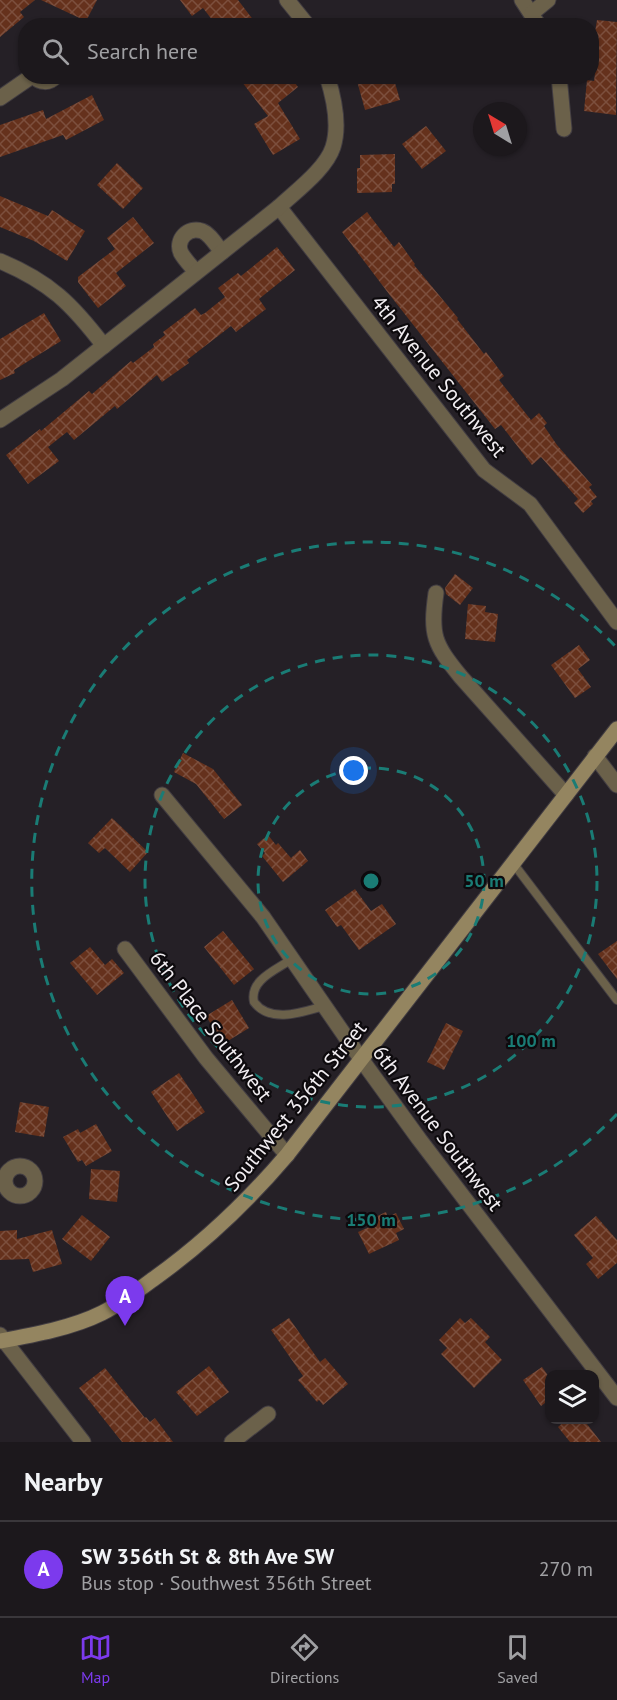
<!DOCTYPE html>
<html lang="en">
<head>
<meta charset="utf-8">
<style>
  :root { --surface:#1c181c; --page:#252125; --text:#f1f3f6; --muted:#a0a0a3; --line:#3a373b; --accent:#7c3aed }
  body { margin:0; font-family:"PT Sans",sans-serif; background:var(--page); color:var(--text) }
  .controls { position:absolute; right:18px; bottom:18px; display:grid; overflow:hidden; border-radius:12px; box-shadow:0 2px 4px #0004 }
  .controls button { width:54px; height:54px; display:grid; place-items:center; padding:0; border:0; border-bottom:2px solid var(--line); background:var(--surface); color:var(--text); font:30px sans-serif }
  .compass { position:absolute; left:473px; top:102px; width:54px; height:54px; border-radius:50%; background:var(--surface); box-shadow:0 2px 4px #0004; rotate:322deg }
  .you { position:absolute; left:354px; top:771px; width:21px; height:21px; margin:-15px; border:4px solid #fff; border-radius:50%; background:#1a73e8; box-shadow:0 0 0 9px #1a73e833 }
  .badge { display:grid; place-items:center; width:39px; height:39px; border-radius:50%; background:var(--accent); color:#fff; font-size:20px; font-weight:700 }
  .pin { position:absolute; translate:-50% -50px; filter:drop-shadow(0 2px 3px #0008) }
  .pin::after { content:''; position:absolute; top:32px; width:21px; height:18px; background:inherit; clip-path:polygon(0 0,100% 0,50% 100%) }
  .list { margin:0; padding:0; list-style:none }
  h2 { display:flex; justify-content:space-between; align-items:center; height:78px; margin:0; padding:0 24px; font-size:26px }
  h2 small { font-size:20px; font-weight:400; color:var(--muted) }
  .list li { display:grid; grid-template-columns:39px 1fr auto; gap:18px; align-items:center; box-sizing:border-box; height:96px; padding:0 24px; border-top:2px solid var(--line) }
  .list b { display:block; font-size:22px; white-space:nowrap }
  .list p { margin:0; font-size:20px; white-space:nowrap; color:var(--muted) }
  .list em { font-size:20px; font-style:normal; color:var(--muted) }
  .icon { flex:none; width:33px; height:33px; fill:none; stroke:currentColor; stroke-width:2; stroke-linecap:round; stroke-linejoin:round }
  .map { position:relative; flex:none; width:617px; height:1442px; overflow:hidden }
  .search { position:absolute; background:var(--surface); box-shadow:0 2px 4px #0004; left:18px; right:18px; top:18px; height:66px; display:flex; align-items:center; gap:15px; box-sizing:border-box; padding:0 21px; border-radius:24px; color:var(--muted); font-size:22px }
  .sheet { height:174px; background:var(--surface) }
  nav { display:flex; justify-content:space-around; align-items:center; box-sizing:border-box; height:84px; border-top:2px solid var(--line); background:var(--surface); font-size:16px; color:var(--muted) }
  nav a { display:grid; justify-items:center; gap:3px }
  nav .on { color:var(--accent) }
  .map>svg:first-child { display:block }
</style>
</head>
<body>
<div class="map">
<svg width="617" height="1442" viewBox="0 0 617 1442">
  <defs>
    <pattern id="building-cross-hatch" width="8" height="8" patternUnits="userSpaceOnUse" patternTransform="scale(1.5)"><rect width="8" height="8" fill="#65311c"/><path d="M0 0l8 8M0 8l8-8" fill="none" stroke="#7c4f3d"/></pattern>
  </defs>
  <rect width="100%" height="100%" fill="#252026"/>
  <g fill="url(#building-cross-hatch)">
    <polygon points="0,0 35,0 20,12 24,17 0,37"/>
    <polygon points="41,0 97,0 86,21"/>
    <polygon points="180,0 238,0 258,26 217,26 203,8 192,16"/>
    <polygon points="597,20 617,22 616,115 584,111 587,80 594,81 598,50 592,50"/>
    <polygon points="249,76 290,76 298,87 278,103 300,139 273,155 254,124 268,116 242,82"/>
    <polygon points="372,76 393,76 400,100 365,110 357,81"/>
    <polygon points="92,95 104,120 66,140 63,135 0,157 0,125 43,110 46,119"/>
    <polygon points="426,126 446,151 422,169 402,144"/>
    <polygon points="395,154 395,184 392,184 392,192 357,193 357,168 360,168 360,155"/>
    <polygon points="117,163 143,188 123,209 97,185"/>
    <polygon points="0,196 48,216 52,210 85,231 67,261 34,241 0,227"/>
    <polygon points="367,212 394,247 399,242 415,264 414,265 458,318 457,319 484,354 486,352 504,376 499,380 531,420 539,413 547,423 544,426 557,445 592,485 589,487 597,497 591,501 593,504 583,513 574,503 578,499 541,457 532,465 501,425 495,429 389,294 342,232"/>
    <polygon points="133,217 154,243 116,273 126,286 98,308 78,282 78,277 115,249 107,238"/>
    <polygon points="277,247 295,270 259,299 266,309 236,332 231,326 187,360 189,363 162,382 157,375 117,409 115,406 74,440 67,432 48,447 59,461 28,484 6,455 40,429 41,431 89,391 92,394 131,361 133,363 154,347 153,344 165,335 163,332 195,308 201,315 205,313 225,297 218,288 238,273 241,276"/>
    <polygon points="44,313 61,341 14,370 15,373 0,380 0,339"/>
    <polygon points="455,574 473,588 460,605 446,594 445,588"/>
    <polygon points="468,604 486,606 485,612 498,614 495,642 465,639"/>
    <polygon points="579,645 590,660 578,669 591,687 575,698 551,665"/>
    <polygon points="183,753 213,769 242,805 224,819 196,784 174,772"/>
    <polygon points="112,818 148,852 130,872 105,848 99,853 88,843"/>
    <polygon points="268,835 276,845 278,843 291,858 300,850 308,861 283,882 262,856 265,853 257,844"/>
    <polygon points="355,889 371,911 382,904 396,924 359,950 341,925 337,927 325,910"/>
    <polygon points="223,931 254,969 234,985 204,947"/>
    <polygon points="617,941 617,979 598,954"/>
    <polygon points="90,947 105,965 112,959 124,973 97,995 70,963"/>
    <polygon points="232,1000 249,1028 223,1044 206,1016"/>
    <polygon points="446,1023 463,1031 444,1070 427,1062"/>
    <polygon points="179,1073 205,1112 177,1131 151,1092"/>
    <polygon points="20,1102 49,1107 44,1137 15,1132"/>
    <polygon points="96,1124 112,1151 86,1166 82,1160 78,1162 63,1137 78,1129 80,1133"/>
    <polygon points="91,1169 120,1171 117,1202 89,1199"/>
    <polygon points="386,1212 388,1217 396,1213 404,1229 396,1233 399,1240 369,1254 358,1232 376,1224 373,1218"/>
    <polygon points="82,1215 110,1237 91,1261 62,1239"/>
    <polygon points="596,1216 617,1240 617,1263 598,1279 586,1264 593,1258 574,1235"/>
    <polygon points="17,1230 17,1239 52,1230 62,1264 33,1272 29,1259 0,1260 0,1231"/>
    <polygon points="289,1318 320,1362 325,1358 348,1384 323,1405 319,1400 317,1402 298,1380 303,1376 271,1330"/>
    <polygon points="460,1318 465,1323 471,1318 490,1337 485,1342 502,1360 474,1388 441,1354 447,1348 439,1340"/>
    <polygon points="209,1366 229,1392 197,1416 176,1392"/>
    <polygon points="542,1367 549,1377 549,1400 541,1406 523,1380"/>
    <polygon points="105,1368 145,1418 146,1417 150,1422 155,1418 173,1442 122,1442 79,1388"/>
    <polygon points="567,1419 583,1419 601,1442 570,1442 558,1427"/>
  </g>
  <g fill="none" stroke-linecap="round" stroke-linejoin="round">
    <g stroke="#423d42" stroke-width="10">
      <g id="lane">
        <polyline points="513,863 617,1000"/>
        <path d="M292,959C276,970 249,980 254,1002C270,1024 303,1012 324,1006"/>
      </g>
    </g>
    <g stroke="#423d42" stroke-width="17">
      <g id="street">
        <polyline points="287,0 308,26"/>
        <polyline points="522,0 539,26"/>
        <polyline points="532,13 548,0"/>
        <path d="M33,76C40,83 49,84 56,76"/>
        <polyline points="559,76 564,129"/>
        <polyline points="0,98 32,76"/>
        <polyline points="279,207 484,470 530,504 617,622"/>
        <path d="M0,261C50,282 72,304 104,346"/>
        <path d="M196,272C192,267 185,260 181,253C175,240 188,226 202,231C210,234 216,245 222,252"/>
        <path d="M0,420L62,379L279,207C296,191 326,169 333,147C340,125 334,98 327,76"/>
        <path d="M436,593C430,635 434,644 461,677L566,795"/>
        <polyline points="595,756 617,785"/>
        <polyline points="162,795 263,917 361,1059 419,1139 617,1398"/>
        <polyline points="125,949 206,1058 287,1155"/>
        <circle cx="20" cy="1181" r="15"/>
        <polyline points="0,1335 83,1442"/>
        <polyline points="232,1442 268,1414"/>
      </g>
    </g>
    <g stroke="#423d42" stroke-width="17">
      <path id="secondary" d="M0,1341C33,1335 72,1328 102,1313C120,1304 136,1292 152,1280C203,1244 247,1202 287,1155L617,729"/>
    </g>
    <use href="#lane" stroke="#6b614a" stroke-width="8"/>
    <use href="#street" stroke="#6b614a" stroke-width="15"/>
    <use href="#secondary" stroke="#948560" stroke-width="15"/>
  </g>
  <g fill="none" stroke="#1a7c75" stroke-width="3" stroke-dasharray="10 8">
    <circle cx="371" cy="881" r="113"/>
    <circle cx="371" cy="881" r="226"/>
    <path d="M617 1114A339 339 0 1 1 617 648"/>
  </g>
  <g text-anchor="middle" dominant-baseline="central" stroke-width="4.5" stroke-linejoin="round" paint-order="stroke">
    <g font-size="21" fill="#f1edf1" stroke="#0d0a0d">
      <text transform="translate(439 376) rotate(51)">4th Avenue Southwest</text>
      <text transform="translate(211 1026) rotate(52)">6th Place Southwest</text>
      <text transform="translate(295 1106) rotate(-51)">Southwest 356th Street</text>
      <text transform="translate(438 1128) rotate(53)">6th Avenue Southwest</text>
    </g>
  </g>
  <circle cx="371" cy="881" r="9" fill="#1a7c75" stroke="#0d0a0d" stroke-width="3"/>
  <g font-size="18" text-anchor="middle" font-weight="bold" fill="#1a7c75" stroke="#0d0a0d" stroke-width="4.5" stroke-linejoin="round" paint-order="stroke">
    <text x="484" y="887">50 m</text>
    <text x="531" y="1047">100 m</text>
    <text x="371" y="1226">150 m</text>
  </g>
</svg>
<div class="controls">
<button><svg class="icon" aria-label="layers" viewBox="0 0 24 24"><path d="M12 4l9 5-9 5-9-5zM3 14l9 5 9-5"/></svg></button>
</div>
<svg class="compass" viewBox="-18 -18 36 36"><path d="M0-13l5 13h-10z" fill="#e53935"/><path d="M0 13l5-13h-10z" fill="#a0a0a3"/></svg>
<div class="you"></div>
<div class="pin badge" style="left:125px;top:1326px">A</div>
<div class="search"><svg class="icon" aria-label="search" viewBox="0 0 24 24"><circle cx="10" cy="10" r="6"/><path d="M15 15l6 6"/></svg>Search here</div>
</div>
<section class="sheet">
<h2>Nearby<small></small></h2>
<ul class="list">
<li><span class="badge">A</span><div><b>SW 356th St &amp; 8th Ave SW</b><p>Bus stop · Southwest 356th Street</p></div><em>270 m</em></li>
</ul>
</section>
<nav>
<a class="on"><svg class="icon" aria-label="map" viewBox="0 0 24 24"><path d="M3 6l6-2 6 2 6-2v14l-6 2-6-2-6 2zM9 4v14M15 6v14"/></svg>Map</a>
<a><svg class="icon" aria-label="directions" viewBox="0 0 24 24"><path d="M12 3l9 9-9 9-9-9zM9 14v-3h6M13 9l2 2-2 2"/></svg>Directions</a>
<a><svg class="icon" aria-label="saved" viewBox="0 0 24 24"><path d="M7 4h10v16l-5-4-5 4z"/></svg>Saved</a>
</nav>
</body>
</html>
